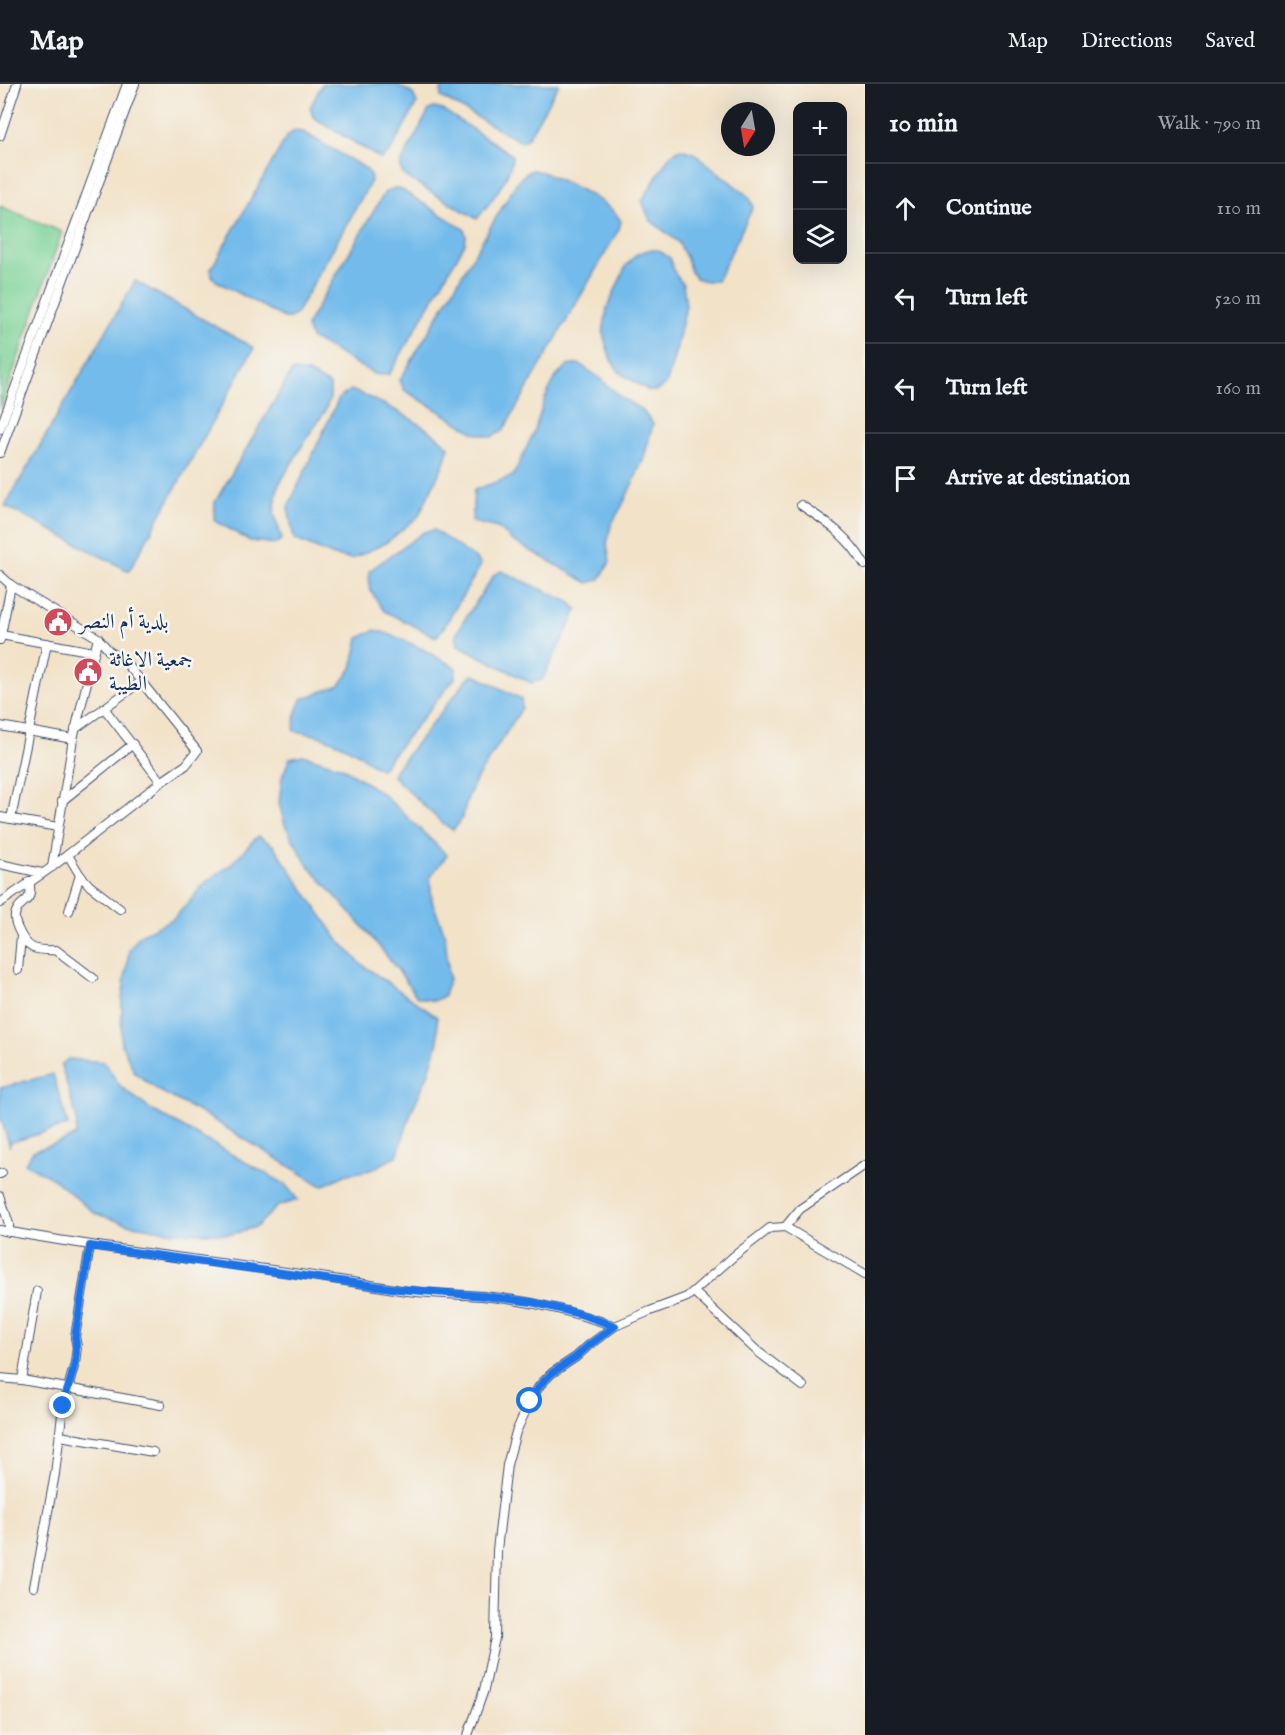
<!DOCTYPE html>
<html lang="en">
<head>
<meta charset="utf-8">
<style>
  :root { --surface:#171b24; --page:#20242c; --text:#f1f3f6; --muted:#9ea1a6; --line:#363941 }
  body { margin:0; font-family:"IM FELL English",Amiri,serif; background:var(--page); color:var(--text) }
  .controls { position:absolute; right:18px; top:18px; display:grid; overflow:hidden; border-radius:12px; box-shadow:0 6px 24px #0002 }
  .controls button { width:54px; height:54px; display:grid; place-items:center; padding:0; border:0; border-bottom:2px solid var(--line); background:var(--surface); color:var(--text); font:30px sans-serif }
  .compass { position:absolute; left:721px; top:18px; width:54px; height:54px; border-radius:50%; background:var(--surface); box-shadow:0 6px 24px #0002; rotate:191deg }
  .stop { position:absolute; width:18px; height:18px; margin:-14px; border:4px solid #1a73e8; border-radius:50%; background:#fff }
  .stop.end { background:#1a73e8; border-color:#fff; box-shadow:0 2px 6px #0008 }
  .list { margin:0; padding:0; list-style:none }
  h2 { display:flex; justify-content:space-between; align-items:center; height:78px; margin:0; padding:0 24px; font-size:26px }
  h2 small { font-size:20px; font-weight:400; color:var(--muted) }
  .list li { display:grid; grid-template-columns:39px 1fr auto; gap:18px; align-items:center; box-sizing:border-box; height:90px; padding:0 24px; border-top:2px solid var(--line) }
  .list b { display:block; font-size:22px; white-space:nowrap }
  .list em { font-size:20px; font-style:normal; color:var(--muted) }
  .icon { flex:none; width:33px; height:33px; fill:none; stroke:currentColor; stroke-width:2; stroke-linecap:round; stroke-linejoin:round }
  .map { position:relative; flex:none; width:865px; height:1651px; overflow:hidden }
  header { display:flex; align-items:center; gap:36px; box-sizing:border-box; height:84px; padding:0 30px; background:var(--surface); border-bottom:2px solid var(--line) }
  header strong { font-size:28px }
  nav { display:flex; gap:33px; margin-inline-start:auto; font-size:21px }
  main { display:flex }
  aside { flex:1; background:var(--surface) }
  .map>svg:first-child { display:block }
</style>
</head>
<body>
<header>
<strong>Map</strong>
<nav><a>Map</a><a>Directions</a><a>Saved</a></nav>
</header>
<main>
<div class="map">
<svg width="865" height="1651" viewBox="0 0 865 1651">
  <rect width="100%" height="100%" fill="#f6f6f2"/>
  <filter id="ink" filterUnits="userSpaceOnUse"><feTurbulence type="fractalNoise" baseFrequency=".0167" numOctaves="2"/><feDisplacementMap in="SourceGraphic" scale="12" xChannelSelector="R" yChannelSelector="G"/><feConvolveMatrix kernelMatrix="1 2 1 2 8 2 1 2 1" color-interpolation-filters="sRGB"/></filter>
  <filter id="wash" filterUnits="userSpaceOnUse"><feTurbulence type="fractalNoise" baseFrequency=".008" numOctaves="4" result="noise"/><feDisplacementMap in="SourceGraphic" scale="24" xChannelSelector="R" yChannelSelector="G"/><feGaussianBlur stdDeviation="1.35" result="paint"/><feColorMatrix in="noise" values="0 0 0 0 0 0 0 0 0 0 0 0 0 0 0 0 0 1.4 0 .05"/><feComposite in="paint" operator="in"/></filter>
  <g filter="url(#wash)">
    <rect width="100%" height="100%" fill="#f2e2c8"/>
    <polygon fill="#7ed397" stroke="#4c817a" stroke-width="1.5" points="0,122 62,148 0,326"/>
    <g fill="#73bbeb" stroke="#4775a4" stroke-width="1.5">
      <polygon points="322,0 396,0 413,10 417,19 390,68 381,75 313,33 310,24"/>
      <polygon points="445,0 559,0 527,55 521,58 441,13 441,6"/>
      <path d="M434,24L443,26L512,71C513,91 489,120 477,135L404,92L401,85V79L429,26Z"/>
      <polygon points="294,47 303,48 365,84 370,90 371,97 296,230 290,234 284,234 216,197 212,192 211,185 287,52"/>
      <polygon points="680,65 694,69 749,113 753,123 717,197 705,197 696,194 691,188 687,175 678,158 650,136 642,117 670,71"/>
      <path d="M532,86L542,88C565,99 609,115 621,137L619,145L503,347L492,353L475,349L404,306L400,296L517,98L526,89Z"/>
      <polygon points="395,104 402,106 464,145 466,152 465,159 393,284 389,290 383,291 374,290 311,254 306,242 385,108"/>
      <polygon points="648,166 658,166 670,174 675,190 683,200 686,222 677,262 666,301 656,307 649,307 620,289 611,276 603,250 607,224 626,182 637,170"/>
      <polygon points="135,197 254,264 129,487 5,422"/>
      <polygon points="579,280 597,292 622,314 642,326 653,340 644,374 623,420 611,441 607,460 610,478 600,495 588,499 513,457 498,444 472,438 474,406 513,392 533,350 546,312 556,293 567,282"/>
      <polygon points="292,287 308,289 330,301 330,314 324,329 308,352 278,402 274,429 282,455 276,460 250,457 214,436 215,418"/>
      <path d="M351,306C380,317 428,341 449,363L444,379L418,433L387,458L352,475L334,472L294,455L288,423L339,314Z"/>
      <polygon points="434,446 476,475 481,481 444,543 436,553 384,527 370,506 369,487 424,448"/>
      <polygon points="501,487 570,518 577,526 542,596 531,599 458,561 456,551 463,538 494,491"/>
      <path d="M375,546C405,554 430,569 456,584L455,594L381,685C372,682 365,675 357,669C336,657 318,650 294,647L295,632L302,615L340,601L352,584L359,554Z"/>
      <polygon points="475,591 521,615 522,624 477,694 468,713 462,735 453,746 443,740 393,692 396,685 469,593"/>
      <polygon points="303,671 342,683 383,710 447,771 430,793 432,817 445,850 449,895 444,912 434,917 417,913 398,886 369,850 307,780 285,741 279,719 282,693 290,674"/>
      <polygon points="258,752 273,761 337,854 360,879 437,933 438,958 428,991 412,1026 397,1072 371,1086 347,1090 322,1102 210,1034 158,1006 135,989 121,959 122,915 129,866 140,851 173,835 192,815 202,801 230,781"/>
      <polygon points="68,975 104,978 120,1002 150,1025 285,1100 298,1116 278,1122 256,1143 232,1150 174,1148 127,1140 94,1129 55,1096 25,1079 33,1067 61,1058 76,1051 77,1035 61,981"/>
      <polygon points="53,990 68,1041 9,1059 10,1063 0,1032 0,1004"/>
    </g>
  </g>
  <g filter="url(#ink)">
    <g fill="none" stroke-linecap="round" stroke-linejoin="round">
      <g stroke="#3b4a6e" stroke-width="10">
        <g id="minor">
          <polyline points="0,52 17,0"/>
          <polyline points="0,345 127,0"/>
          <polyline points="0,369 135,0"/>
          <path d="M801,421C828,439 848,452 865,481"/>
          <polyline points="0,491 11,501 98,554 110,568 123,575 197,667 186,681 161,698 52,783 0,819"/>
          <polyline points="1,551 94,568"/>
          <polyline points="0,556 11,501"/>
          <polyline points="104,624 161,698"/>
          <polyline points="0,642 73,655"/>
          <polyline points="75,645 142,597"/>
          <polyline points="62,717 133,660"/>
          <polyline points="0,733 58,743"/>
          <polyline points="11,735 47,559"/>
          <polyline points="68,771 80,791 90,802 120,825"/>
          <polyline points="0,780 42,789"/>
          <polyline points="52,783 73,655 98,554"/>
          <path d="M29,797C35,821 19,814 15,831C14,836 16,840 18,845C27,865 34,867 56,866L93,894"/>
          <polyline points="69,827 80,791"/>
          <polyline points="18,886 21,852"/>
          <polyline points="0,1090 2,1089"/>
          <polyline points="0,1112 9,1140 9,1148"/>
          <polyline points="785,1143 800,1125 865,1081"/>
          <path d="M0,1146C133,1171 268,1182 400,1206C427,1210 455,1210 482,1212C528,1216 571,1227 615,1242"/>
          <polyline points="694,1208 757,1267 803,1302"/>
          <polyline points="0,1294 22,1296 161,1321"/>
          <polyline points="22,1296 37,1207"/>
          <polyline points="60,1352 153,1368"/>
          <polyline points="34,1503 55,1390 63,1322 75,1279 77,1263 75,1253 90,1162"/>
          <polyline points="468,1651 484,1606 495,1554 497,1466 507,1381 516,1348 530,1317 540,1301 552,1289 576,1273 589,1261 615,1242 650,1227 687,1213 734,1172 770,1144 785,1143 865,1190"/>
        </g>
      </g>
      <use href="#minor" stroke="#fff" stroke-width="8"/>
    </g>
  </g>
  <g fill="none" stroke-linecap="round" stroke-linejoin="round" filter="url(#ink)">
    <path stroke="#1a73e8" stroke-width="8" d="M63,1322C68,1300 80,1276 75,1253L90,1162L398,1205L484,1212L532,1218L580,1230L615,1242L589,1261L576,1273L552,1289L540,1301L530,1317"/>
  </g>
  <defs>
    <g id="civic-disc" transform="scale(1.5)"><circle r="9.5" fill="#d1495b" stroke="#f6f6f2"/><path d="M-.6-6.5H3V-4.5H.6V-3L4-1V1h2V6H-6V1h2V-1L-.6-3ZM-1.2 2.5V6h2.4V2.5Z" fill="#fff"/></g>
  </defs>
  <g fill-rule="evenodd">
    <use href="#civic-disc" x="58" y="538"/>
    <use href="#civic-disc" x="88" y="588"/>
  </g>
  <g text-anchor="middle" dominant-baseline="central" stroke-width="5" stroke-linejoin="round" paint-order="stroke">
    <g font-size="21" fill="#1b2f5e" stroke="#f6f6f2" text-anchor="start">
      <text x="79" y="538">بلدية أم النصر</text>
      <text x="109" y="576">جمعية الاغاثة<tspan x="109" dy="24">الطيبة</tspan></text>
    </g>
  </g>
</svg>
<div class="controls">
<button>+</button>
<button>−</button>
<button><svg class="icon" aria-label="layers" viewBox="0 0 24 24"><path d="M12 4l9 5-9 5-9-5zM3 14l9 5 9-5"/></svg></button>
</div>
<svg class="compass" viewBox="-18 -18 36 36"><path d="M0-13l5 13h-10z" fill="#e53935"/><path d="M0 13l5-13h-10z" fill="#9ea1a6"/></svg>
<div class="stop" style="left:530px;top:1317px"></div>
<div class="stop end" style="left:63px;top:1322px"></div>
</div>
<aside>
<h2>10 min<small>Walk · 790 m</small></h2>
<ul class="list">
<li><svg class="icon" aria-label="ahead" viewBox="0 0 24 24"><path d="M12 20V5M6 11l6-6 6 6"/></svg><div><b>Continue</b></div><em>110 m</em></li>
<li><svg class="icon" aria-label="left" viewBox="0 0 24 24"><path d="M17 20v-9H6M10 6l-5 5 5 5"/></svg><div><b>Turn left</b></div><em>520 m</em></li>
<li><svg class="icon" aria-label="left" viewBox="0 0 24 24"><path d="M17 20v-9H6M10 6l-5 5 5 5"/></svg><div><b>Turn left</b></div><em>160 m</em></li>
<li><svg class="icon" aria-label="arrive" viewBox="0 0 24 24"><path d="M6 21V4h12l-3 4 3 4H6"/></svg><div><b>Arrive at destination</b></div></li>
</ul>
</aside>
</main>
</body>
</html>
